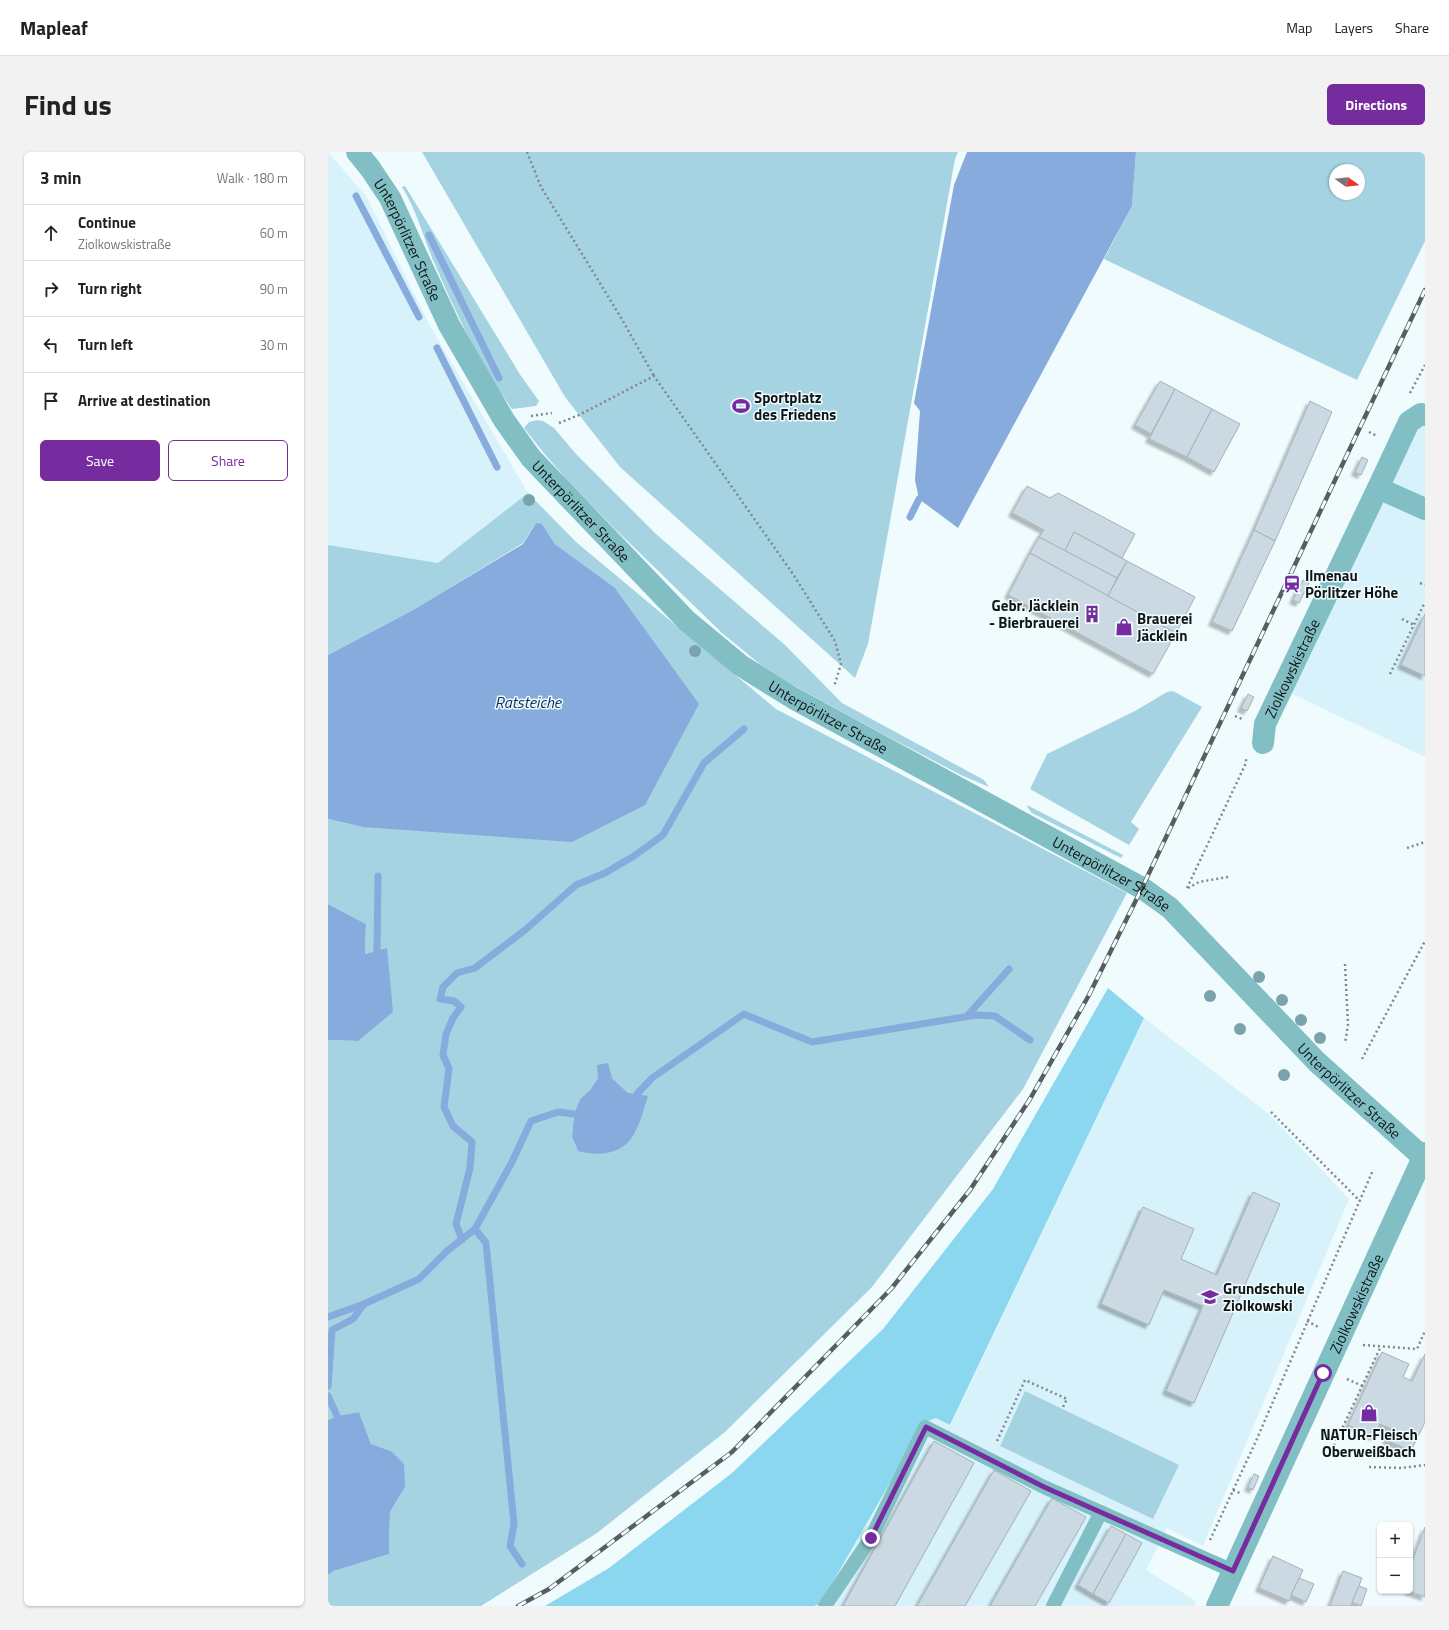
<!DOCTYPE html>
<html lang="en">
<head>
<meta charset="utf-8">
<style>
  :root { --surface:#fff; --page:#f2f2f2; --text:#222; --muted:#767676; --line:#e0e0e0; --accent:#762c9f }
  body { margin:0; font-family:"Titillium Web",sans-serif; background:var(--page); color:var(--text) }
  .controls { position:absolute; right:12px; bottom:12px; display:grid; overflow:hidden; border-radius:6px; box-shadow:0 1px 3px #0004 }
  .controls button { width:36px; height:36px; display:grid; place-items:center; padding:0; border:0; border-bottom:1px solid var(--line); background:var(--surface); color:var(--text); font:20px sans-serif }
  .compass { position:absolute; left:1001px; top:12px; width:36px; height:36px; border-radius:50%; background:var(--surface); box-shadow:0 1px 3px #0004; rotate:105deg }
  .stop { position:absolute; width:12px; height:12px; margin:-9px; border:3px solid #762c9f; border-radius:50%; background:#fff }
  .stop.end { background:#762c9f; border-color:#fff; box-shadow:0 1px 4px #0008 }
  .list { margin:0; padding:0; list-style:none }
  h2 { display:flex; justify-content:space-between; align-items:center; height:52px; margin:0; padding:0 16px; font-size:17px }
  h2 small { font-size:13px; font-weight:400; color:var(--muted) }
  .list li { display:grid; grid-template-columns:26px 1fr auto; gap:12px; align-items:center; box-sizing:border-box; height:56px; padding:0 16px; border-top:1px solid var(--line) }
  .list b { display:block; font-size:15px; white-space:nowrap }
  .list p { margin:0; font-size:13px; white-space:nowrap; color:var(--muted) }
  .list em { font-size:13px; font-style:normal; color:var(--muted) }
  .actions { display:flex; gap:8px; padding:12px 16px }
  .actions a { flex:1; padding:9px 0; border:1px solid var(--accent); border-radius:6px; text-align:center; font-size:14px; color:var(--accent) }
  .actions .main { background:var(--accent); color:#fff }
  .icon { flex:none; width:22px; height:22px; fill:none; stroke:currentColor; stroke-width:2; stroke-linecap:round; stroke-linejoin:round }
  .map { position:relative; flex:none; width:1097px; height:1454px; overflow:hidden; border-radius:6px }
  header { display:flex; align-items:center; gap:24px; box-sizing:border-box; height:56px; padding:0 20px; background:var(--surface); border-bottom:1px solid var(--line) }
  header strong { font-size:19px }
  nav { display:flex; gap:22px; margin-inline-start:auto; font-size:14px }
  .intro { display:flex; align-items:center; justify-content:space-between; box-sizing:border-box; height:96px; padding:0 24px }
  h1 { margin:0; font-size:28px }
  .button { padding:10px 18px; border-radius:6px; background:var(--accent); color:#fff; font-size:14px; font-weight:700 }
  main { display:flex; gap:24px; padding:0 24px }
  aside { flex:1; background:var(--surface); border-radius:6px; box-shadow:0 1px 3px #0004 }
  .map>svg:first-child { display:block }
</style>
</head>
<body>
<header>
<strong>Mapleaf</strong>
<nav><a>Map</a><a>Layers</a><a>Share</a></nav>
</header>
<div class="intro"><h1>Find us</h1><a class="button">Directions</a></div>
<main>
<aside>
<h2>3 min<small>Walk · 180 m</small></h2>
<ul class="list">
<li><svg class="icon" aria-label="ahead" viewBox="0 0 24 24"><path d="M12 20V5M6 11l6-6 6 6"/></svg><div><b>Continue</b><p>Ziolkowskistraße</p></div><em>60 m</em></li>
<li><svg class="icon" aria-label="right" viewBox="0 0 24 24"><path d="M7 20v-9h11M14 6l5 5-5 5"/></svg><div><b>Turn right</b></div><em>90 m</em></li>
<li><svg class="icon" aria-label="left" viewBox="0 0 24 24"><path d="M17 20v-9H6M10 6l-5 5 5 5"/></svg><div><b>Turn left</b></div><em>30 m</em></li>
<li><svg class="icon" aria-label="arrive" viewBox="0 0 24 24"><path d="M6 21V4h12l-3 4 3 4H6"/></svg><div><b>Arrive at destination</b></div></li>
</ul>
<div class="actions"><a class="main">Save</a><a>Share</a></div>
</aside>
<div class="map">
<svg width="1097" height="1454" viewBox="0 0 1097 1454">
  <defs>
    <filter id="shadow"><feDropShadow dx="-3.5" dy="3.5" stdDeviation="1" flood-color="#0004"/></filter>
  </defs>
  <rect width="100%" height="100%" fill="#f0fbfe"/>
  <g fill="#d7f2fa">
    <polygon points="0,0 38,44 101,172 200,341 110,411 0,393"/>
    <polygon points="1097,258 1097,605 960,540"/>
    <polygon points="816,866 941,962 1021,1047 875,1394 839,1376 818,1418 868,1449 866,1454 490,1454 597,1269 608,1266 623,1273"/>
  </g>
  <g fill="#a5d3e2" fill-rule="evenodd">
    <polygon points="94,0 630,0 627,7 540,492 527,526 292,315 237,245"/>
    <path d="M808,0H1097V89L1029,228L776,107L804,54ZM1007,18H1031V42H1007Z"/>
    <path d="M77,34L193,224L211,249L208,254L184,257C151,212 127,159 105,108C95,84 88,57 74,35Z"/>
    <polygon points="209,268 215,269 226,276 248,302 329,383 457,493 514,551 656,628 661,635 633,623 551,580 465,533 433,513 394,481 286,376 240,329 215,300 196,276 201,270"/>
    <path d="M200,341L248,390L448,557L799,741L695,937L544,1135L397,1280L269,1381L153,1454H0V1423L6,1419L61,1402L62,1360L77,1335L63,1299L43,1292L31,1260L9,1264L0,1268V888L30,889L59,797L37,802L38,772L0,752V667L35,675L286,435L227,392L214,372H207L195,391L85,458L0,503V393L110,411ZM270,926H284L300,941L250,999L244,985L246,962L252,947L262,938Z"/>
    <polygon points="845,539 874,555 803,670 811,677 801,693 702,637 719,602 807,559 839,540"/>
    <polygon points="699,653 795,703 793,706 704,661 700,656"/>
    <polygon points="697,1239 851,1313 825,1367 672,1294"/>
  </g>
  <polygon fill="#8ad7ef" points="780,836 816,866 622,1273 608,1266 597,1270 492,1452 486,1454 217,1454 281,1416 404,1321 555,1177 665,1037"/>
  <g fill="#86abdc">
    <polygon points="639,0 808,0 804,54 630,376 591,347 587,328 592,259 586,251 626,33"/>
    <polygon points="208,371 214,372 227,392 286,435 371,552 317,653 244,690 35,675 0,667 0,503 85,458 195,392"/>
    <polygon points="0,752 38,772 37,802 59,796 65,860 30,889 0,888"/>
    <path d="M280,911L284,926L300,941L320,944C316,956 313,969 307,980C297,1002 272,1005 250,999L244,985L246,962L252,947L262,938L270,926L269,913Z"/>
    <polygon points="31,1260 43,1292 63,1299 76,1312 77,1335 62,1360 61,1402 6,1419 0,1423 0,1268 9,1264"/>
  </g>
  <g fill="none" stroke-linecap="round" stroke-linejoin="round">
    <g stroke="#86abdc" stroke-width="7">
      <polyline points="28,44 91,165"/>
      <polyline points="101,83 171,226"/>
      <polyline points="109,196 169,315"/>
      <polyline points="582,365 591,347"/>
      <polyline points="49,799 50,724"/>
      <polyline points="639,864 681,817"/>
      <polyline points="309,942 324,926 416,862 484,890 648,863 667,864 702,888"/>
      <polyline points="147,1077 158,1091 186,1372 182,1394 194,1412"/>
      <polyline points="134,1088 128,1072 142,1016 144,990 125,974 116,955 121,917 115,903 118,882 125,866 133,855 126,849 112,847 115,835 129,821 147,816 197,778 248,733 277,721 306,704 335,683 376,611 416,577"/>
      <polyline points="0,1165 36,1152 91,1127 119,1099 147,1077 184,1010 203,969 230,960 246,962"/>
      <polyline points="0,1234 4,1178 25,1167 36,1152"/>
      <polyline points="0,1244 9,1264"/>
    </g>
  </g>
  <g fill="#cbd9e3" stroke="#a4b1ba" filter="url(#shadow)">
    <polygon points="832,229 847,237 823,282 807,273"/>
    <polygon points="847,237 884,257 859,305 821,287"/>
    <polygon points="982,249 1004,260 947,389 926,378"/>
    <polygon points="884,257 912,272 886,320 859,305"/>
    <polygon points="1034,305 1040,308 1033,323 1027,320"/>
    <polygon points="699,334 722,346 730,341 807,382 794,406 746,380 737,399 711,385 716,378 684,361"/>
    <polygon points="926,378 947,389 904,479 884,470"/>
    <polygon points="746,380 799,409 789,426 737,399"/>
    <polygon points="711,385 789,426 780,444 702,401"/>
    <polygon points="702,401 848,481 825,522 680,443"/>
    <polygon points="799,409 867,445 848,481 780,444"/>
    <polygon points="975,428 981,431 971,451 965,448"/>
    <polygon points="1097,462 1097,524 1073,513"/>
    <polygon points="920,542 926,545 919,559 913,556"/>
    <polygon points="925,1040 952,1052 866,1251 838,1239 875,1154 836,1138 821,1173 773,1152 815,1055 866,1077 853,1107 889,1123"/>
    <polygon points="1054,1200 1081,1212 1075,1225 1084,1229 1097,1202 1097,1270 1083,1299 1058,1288 1063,1277 1052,1272 1046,1285 1020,1273"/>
    <polygon points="606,1289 646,1311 567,1454 515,1454"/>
    <polygon points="666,1318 703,1339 637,1454 589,1454"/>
    <polygon points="926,1322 931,1324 925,1338 920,1335"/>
    <polygon points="724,1346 758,1365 707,1454 662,1454"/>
    <polygon points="783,1374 798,1382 765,1442 750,1433"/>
    <polygon points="1097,1375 1097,1445 1080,1439 1082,1439 1082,1415"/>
    <polygon points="798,1382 814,1391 781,1451 765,1442"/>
    <polygon points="945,1404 975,1418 961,1449 931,1436"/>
    <polygon points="1015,1419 1034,1426 1023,1454 1002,1454"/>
    <polygon points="971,1426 986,1432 978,1450 963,1443"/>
    <polygon points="1031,1434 1039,1437 1033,1454 1024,1450"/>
  </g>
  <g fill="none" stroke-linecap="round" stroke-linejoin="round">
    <g stroke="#80888b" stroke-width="2.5" stroke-dasharray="2 3" stroke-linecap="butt">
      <polyline points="199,0 213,35 292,164 326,224"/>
      <polyline points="1082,241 1097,213"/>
      <polyline points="203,264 224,261"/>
      <polyline points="231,271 251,263 326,224 465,422 507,489 513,512 506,535"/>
      <polyline points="1041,280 1049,284"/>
      <polyline points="1092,431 1097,433"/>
      <polyline points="1074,467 1086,473"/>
      <polyline points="1062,522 1097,450"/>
      <polyline points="907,564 914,567"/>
      <polyline points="1079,696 1097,690"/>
      <polyline points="859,736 918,611 918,607"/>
      <polyline points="860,736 871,730 900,725"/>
      <polyline points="1017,812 1020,873 1017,891"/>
      <polyline points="1034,907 1097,789"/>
      <polyline points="943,960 1032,1049"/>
      <polyline points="979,1169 992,1176"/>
      <polyline points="1035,1193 1089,1197 1097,1179"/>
      <polyline points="1019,1227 1037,1235"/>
      <polyline points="669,1289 697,1228 739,1247 734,1257"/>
      <polyline points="1004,1298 1053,1194"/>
      <polyline points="1041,1315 1073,1316 1097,1313"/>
      <polyline points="905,1338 914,1342"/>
      <polyline points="882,1388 928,1289 1045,1018"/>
    </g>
    <g stroke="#81bfc4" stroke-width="14">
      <polyline points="497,1454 543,1386 597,1275 716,1335 905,1419"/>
      <polyline points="725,1454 773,1360"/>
    </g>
    <g stroke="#81bfc4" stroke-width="22">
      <polyline points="1050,336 1097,357"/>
      <path id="s1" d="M935,591L937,572L1050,336L1081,270L1093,262L1097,263"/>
      <path id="s2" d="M889,1454L1097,1001"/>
    </g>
    <path stroke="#81bfc4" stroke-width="22" id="s3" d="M29,0L42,16L62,46L121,173L176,268L203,306L359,469L412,513L465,546L814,736L842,756L989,910L1097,1007"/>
    <g stroke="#575e60" stroke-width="4.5">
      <polyline id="rail" points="190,1454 221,1437 404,1300 563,1137 642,1038 702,947 761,843 814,736 1097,138"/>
    </g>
    <use href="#rail" stroke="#f0fbfe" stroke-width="3" stroke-dasharray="9" stroke-linecap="butt"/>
  </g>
  <g fill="#7ba2ad">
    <circle cx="201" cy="348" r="6"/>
    <circle cx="367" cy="499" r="6"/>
    <circle cx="931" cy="825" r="6"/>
    <circle cx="882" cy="844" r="6"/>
    <circle cx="954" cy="848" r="6"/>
    <circle cx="973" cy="868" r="6"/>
    <circle cx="912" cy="877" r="6"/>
    <circle cx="992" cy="886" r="6"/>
    <circle cx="956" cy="923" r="6"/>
  </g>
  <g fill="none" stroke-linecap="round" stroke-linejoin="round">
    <polyline stroke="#762c9f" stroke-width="5" points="543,1386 598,1275 716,1335 905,1419 995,1221"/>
  </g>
  <defs>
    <g id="stadium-bare" transform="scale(1.38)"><path d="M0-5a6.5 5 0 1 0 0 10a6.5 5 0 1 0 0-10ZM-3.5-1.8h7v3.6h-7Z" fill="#762c9f" stroke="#f0fbfe" stroke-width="2.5" paint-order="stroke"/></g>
    <g id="station-bare" transform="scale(1.38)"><path d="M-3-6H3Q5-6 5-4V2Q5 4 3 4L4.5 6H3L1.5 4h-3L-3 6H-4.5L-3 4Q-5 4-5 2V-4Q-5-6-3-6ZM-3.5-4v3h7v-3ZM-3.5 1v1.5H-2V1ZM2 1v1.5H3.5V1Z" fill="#762c9f" stroke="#f0fbfe" stroke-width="2.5" paint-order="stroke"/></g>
    <g id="building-bare" transform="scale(1.38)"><path d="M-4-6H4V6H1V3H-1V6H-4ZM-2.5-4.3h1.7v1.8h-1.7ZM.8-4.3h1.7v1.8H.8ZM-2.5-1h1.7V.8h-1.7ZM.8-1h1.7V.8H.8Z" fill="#762c9f" stroke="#f0fbfe" stroke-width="2.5" paint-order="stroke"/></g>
    <g id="shop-bare" transform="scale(1.38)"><path d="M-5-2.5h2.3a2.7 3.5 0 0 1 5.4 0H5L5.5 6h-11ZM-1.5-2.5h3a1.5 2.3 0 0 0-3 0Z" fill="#762c9f" stroke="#f0fbfe" stroke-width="2.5" paint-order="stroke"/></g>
    <g id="school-bare" transform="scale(1.38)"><path d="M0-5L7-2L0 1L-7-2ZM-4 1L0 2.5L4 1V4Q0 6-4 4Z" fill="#762c9f" stroke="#f0fbfe" stroke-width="2.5" paint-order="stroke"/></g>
  </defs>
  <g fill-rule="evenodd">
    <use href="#stadium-bare" x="413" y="254"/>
    <use href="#station-bare" x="964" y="432"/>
    <use href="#building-bare" x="764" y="462"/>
    <use href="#shop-bare" x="796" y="475"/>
    <use href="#school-bare" x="882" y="1145"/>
    <use href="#shop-bare" x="1041" y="1261"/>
  </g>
  <g text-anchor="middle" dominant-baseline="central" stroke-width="3" stroke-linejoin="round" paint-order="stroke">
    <g font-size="15" fill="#101618" stroke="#f0fbfe">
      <text stroke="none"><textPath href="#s3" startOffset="102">Unterpörlitzer Straße</textPath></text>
      <text stroke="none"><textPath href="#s3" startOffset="426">Unterpörlitzer Straße</textPath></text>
      <text stroke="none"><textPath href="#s1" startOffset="81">Ziolkowskistraße</textPath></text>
      <text stroke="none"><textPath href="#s3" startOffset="750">Unterpörlitzer Straße</textPath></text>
      <text stroke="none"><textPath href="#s3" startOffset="1074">Unterpörlitzer Straße</textPath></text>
      <text stroke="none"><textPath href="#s3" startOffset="1398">Unterpörlitzer Straße</textPath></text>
      <text stroke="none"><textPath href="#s2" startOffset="333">Ziolkowskistraße</textPath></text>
    </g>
    <g font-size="15" font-weight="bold" fill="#101618" stroke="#f0fbfe" text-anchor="start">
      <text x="426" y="245">Sportplatz<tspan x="426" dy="17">des Friedens</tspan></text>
      <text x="977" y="423">Ilmenau<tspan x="977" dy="17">Pörlitzer Höhe</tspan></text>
      <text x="751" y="453" text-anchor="end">Gebr. Jäcklein<tspan x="751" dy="17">- Bierbrauerei</tspan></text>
      <text x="809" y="466">Brauerei<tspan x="809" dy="17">Jäcklein</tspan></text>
      <text x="895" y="1136">Grundschule<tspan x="895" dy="17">Ziolkowski</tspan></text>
      <text x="1041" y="1282" text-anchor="middle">NATUR-Fleisch<tspan x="1041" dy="17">Oberweißbach</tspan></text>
    </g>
    <g font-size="16" font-style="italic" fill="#082d5a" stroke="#f0fbfe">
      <text x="200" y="550">Ratsteiche</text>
    </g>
  </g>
</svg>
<div class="controls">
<button>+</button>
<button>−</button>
</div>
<svg class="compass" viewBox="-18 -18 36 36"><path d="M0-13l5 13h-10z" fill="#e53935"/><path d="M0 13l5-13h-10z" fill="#767676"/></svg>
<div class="stop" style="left:995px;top:1221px"></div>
<div class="stop end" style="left:543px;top:1386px"></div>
</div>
</main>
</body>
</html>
